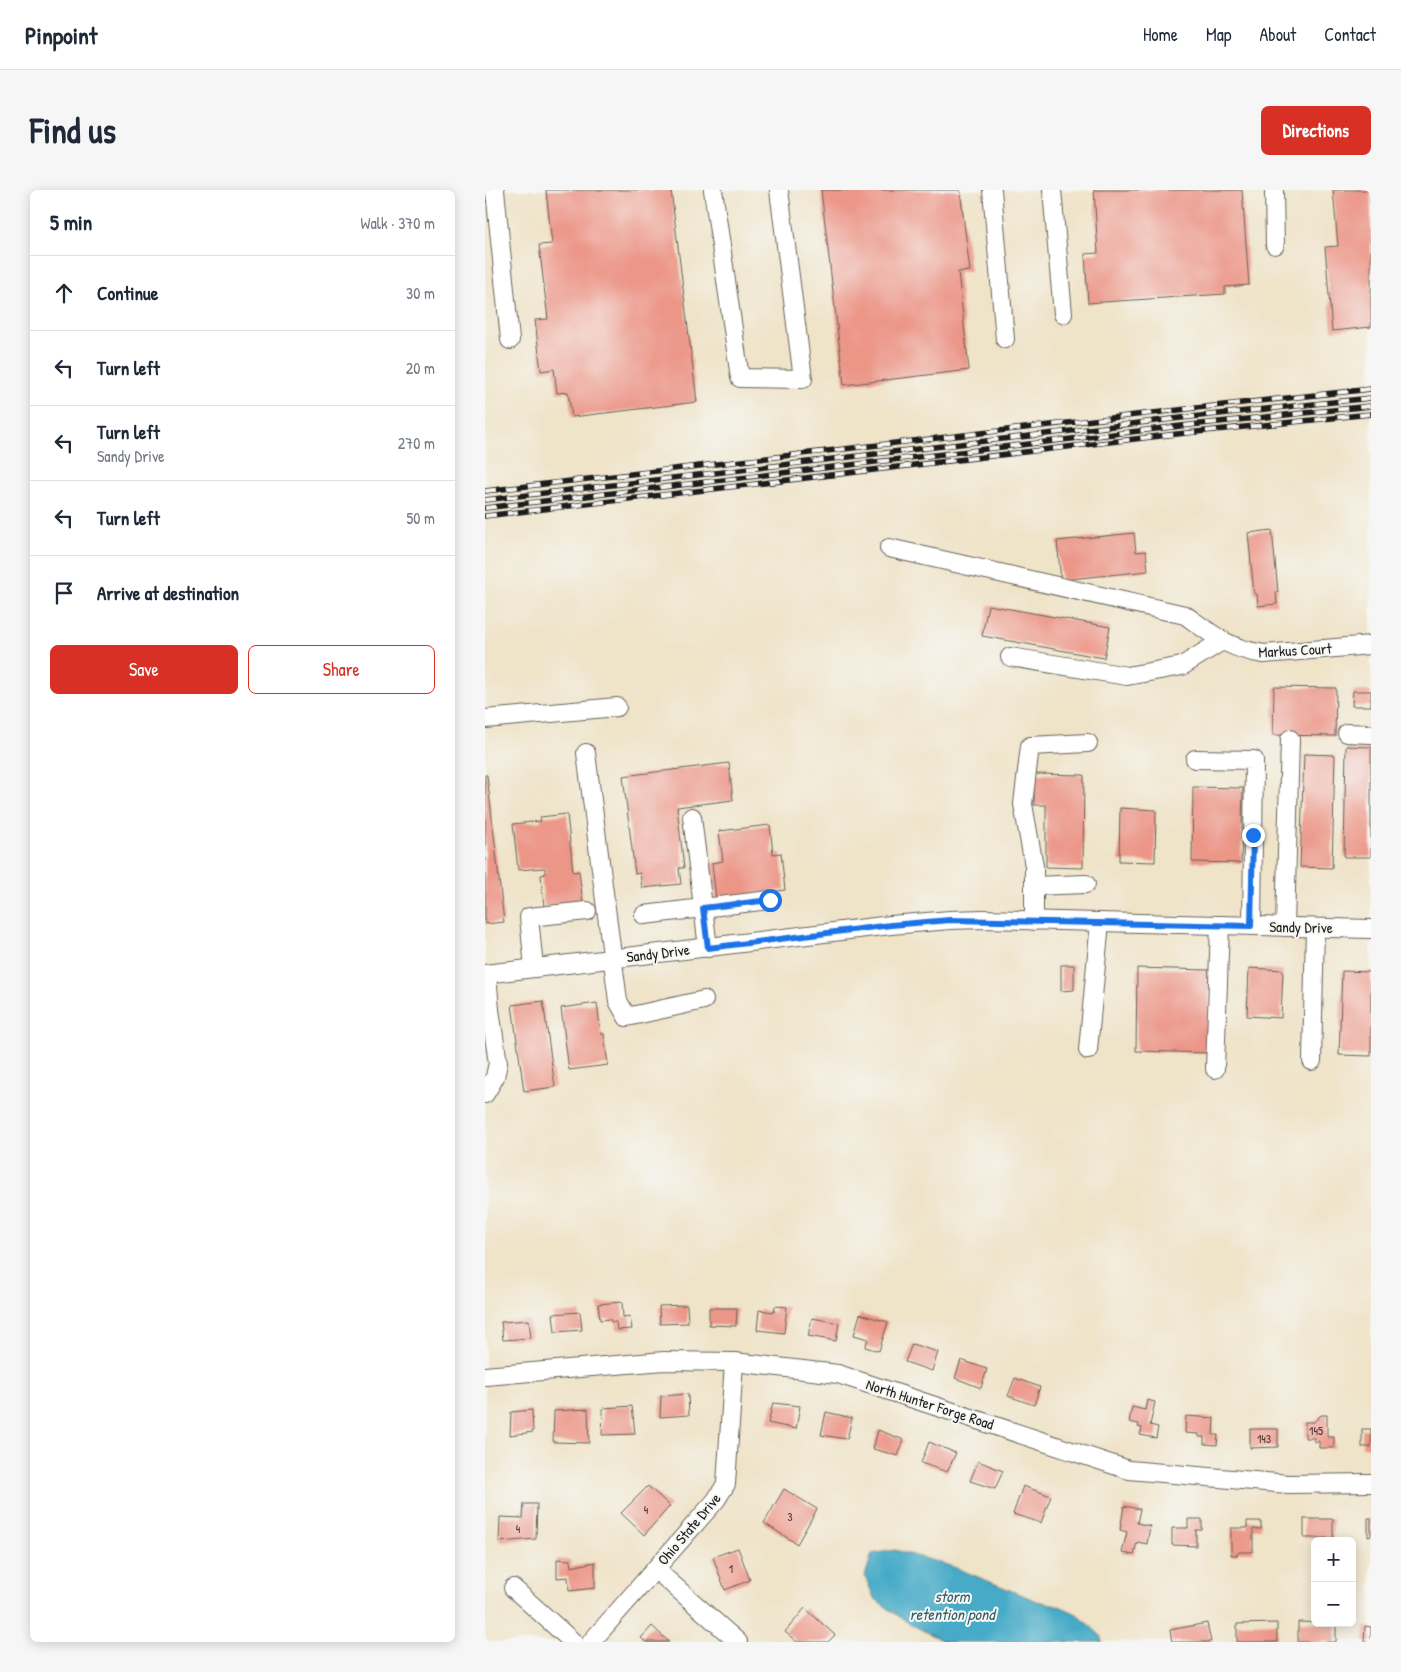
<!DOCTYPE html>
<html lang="en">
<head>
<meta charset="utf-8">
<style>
  :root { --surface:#fff; --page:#f6f6f7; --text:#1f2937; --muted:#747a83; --line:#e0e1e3; --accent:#d93025 }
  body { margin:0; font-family:"Patrick Hand",sans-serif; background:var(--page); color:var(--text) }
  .controls { position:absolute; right:15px; bottom:15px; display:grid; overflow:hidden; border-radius:8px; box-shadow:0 2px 12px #0003 }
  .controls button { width:45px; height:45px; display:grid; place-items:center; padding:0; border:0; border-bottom:1px solid var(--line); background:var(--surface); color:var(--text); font:25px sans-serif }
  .stop { position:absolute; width:15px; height:15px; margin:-11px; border:4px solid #1a73e8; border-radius:50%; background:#fff }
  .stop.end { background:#1a73e8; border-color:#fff; box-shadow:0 1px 5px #0008 }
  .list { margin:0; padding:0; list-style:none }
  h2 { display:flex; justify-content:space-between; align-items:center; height:65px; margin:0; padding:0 20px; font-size:21px }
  h2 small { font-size:16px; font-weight:400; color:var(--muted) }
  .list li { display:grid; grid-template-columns:32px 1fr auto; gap:15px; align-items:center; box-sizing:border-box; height:75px; padding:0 20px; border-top:1px solid var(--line) }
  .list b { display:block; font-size:19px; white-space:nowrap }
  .list p { margin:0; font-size:16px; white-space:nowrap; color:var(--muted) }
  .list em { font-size:16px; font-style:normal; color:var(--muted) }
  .actions { display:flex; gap:10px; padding:15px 20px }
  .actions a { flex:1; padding:11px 0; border:1px solid var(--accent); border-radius:8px; text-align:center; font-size:18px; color:var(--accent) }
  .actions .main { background:var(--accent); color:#fff }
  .icon { flex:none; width:28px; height:28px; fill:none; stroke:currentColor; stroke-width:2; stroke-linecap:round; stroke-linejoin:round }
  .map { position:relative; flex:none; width:886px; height:1452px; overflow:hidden; border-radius:8px }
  header { display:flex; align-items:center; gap:30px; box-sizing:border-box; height:70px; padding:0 25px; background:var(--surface); border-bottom:1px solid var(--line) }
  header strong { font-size:24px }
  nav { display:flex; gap:28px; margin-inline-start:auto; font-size:18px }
  .intro { display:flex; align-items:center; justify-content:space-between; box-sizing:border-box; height:120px; padding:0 30px }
  h1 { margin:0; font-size:35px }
  .button { padding:12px 22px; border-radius:8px; background:var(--accent); color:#fff; font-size:18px; font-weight:700 }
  main { display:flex; gap:30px; padding:0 30px }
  aside { flex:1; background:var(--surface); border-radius:8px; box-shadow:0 2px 12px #0003 }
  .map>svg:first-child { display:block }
</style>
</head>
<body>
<header>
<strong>Pinpoint</strong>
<nav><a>Home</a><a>Map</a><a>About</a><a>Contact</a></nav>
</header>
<div class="intro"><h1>Find us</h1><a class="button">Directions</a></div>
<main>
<aside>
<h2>5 min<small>Walk · 370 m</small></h2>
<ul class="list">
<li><svg class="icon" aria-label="ahead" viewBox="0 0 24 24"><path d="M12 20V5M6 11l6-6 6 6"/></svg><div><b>Continue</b></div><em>30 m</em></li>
<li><svg class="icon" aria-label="left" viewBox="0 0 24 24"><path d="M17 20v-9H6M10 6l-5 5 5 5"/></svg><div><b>Turn left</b></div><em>20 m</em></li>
<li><svg class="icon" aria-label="left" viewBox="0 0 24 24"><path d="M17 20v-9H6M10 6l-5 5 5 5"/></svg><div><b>Turn left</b><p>Sandy Drive</p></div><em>270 m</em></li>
<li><svg class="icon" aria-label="left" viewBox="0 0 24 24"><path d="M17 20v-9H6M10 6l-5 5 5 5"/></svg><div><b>Turn left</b></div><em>50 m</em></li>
<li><svg class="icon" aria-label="arrive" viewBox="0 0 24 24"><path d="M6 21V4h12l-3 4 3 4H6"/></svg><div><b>Arrive at destination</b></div></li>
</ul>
<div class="actions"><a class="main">Save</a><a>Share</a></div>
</aside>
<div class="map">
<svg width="886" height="1452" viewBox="0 0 886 1452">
  <rect width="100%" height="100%" fill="#f6f6f2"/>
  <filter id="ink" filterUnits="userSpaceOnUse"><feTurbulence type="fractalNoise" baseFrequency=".02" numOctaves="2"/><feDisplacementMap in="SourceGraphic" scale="10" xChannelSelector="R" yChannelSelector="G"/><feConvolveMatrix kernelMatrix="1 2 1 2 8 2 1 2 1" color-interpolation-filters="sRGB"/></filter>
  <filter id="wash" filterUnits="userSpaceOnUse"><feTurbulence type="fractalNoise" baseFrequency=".0096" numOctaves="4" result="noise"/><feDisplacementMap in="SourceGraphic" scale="20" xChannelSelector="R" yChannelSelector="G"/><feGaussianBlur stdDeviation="1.12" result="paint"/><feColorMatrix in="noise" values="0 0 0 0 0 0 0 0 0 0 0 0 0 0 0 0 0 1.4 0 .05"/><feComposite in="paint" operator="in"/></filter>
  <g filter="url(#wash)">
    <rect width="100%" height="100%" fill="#efe3c8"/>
    <polygon fill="#47abc7" stroke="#326472" points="410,1360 466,1376 552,1411 572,1415 592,1424 617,1447 617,1452 460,1452 422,1432 389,1408 380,1386 387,1364"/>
    <g id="blocks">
      <g fill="#ec9688">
        <polygon points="61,0 186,0 212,212 87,227 83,202 72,203 69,179 56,181 50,130 63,129 54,55 67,54"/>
        <polygon points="336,0 475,0 485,81 473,82 484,180 359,195"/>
        <polygon points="609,0 757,0 764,95 740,97 740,104 603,113 600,64 613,63"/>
        <polygon points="848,0 886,0 886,137 847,141 840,57 853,56"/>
        <polygon points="787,340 793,402 791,402 792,414 773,416 772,404 769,404 763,343"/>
        <polygon points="649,343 651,362 661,361 663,381 576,390 572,351"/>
        <polygon points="503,415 625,437 619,468 497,446"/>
        <polygon points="789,497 851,498 850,546 788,545"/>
        <polygon points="868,501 886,501 886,516 867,516"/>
        <polygon points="861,556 886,557 886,667 859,667"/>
        <polygon points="819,564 850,565 847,678 815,677"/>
        <polygon points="244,573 248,610 192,617 199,678 194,678 196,694 157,698 155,683 150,684 138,586"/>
        <polygon points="549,584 599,585 598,678 561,677 561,615 549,615"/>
        <polygon points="0,585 2,585 19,732 0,734"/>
        <polygon points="708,597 758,598 756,673 707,672"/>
        <polygon points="635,618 671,620 670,672 634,671"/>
        <polygon points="82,624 88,682 94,681 98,713 59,717 56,685 60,684 60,678 33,680 28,634 56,631 55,627"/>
        <polygon points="285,635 288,664 296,663 300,700 231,709 227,673 238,671 234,641"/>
        <polygon points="576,775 589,775 589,800 576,801"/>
        <polygon points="652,778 724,780 723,863 651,861"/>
        <polygon points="764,778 798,780 796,828 762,826"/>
        <polygon points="857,781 886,782 886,866 854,865"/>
        <polygon points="58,811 70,897 39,901 27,815"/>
        <polygon points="112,813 116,844 119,844 123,875 84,880 76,818"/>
        <polygon points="137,1112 138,1127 145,1126 147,1139 132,1140 131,1132 126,1132 125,1129 115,1130 113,1114"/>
        <polygon points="202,1115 203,1133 175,1134 174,1116"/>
        <polygon points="290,1116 302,1117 299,1143 272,1140 274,1120 289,1122"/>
        <polygon points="224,1118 252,1118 251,1136 224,1135"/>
        <polygon points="95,1122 97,1140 70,1142 68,1124"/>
        <polygon points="375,1124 403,1132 394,1161 380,1157 383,1149 369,1145"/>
        <polygon points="327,1128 354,1133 351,1151 323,1146"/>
        <polygon points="44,1130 46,1148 18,1150 16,1132"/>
        <polygon points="427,1154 453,1162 447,1181 420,1172"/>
        <polygon points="476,1170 502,1179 496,1198 470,1188"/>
        <polygon points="530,1188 555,1197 549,1215 523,1206"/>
        <polygon points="203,1204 204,1225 175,1227 176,1206"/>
        <polygon points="662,1210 670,1212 665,1235 673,1237 671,1248 655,1245 657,1238 653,1237 654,1234 644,1232 647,1217 660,1220"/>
        <polygon points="288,1213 315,1216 311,1239 283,1233"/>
        <polygon points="147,1216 150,1244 117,1245 118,1218"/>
        <polygon points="103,1219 104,1253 68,1252 69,1221"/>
        <polygon points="47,1220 48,1242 25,1245 26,1222"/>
        <polygon points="341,1222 367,1228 362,1249 336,1245"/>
        <polygon points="836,1225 842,1225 842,1247 849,1247 849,1258 834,1258 834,1251 829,1252 829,1248 820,1248 820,1232 829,1232"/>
        <polygon points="701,1226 729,1228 728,1245 733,1245 732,1255 719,1254 719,1247 714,1247 714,1244 700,1243"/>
        <polygon points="765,1239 793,1239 793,1257 765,1258"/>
        <rect x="877" y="1239" width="9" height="18"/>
        <polygon points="393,1240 419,1250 413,1266 388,1259"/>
        <polygon points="444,1252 471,1263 462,1282 436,1273"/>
        <polygon points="493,1271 518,1281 510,1299 485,1291"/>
        <polygon points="163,1296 185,1316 159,1345 136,1323"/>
        <polygon points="538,1296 566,1306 556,1333 528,1324"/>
        <polygon points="299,1299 332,1319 312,1354 279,1333"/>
        <polygon points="39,1314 52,1314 51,1349 14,1352 15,1327 38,1328"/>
        <polygon points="639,1316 655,1319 652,1333 665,1336 662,1354 652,1352 649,1365 637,1363 642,1342 635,1340"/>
        <polygon points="883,1328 886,1328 886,1346 883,1347"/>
        <polygon points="703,1329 717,1329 717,1340 711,1340 711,1356 687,1355 687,1338 703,1338"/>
        <rect x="819" y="1329" width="29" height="19"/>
        <polygon points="762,1331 776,1331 776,1339 768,1339 768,1362 754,1362 752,1365 746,1365 746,1338 762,1338"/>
        <polygon points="253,1358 265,1390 240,1400 228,1367"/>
        <polygon points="72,1369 85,1370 86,1377 110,1372 110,1398 84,1401 83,1387 72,1388"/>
        <polygon points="320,1418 350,1445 343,1452 312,1452 300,1442"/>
        <polygon points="813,1432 851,1433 851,1452 813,1452"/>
        <polygon points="722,1433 726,1452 687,1452 685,1440"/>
        <polygon points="792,1433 792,1452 752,1452 752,1434"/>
        <polygon points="167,1436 184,1452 161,1452 156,1448"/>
        <polygon points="880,1436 886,1437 886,1452 879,1452"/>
      </g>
    </g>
  </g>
  <g filter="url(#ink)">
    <use href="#blocks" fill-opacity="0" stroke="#666258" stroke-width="1"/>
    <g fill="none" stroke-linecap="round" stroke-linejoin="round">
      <g stroke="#666258" stroke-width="20">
        <g id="minor">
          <polyline points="10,0 25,150"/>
          <polyline points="228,0 255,188 318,189 294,0"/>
          <polyline points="507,0 520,149"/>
          <polyline points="567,0 578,124"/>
          <polyline points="789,0 790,55"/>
          <path d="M404,358L700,425C728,445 744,459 779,464L886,455"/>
          <polyline points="525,467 642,486 697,476 737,451"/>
          <polyline points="0,529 132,517"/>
          <polyline points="862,543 886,544"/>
          <polyline points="101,563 133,811 142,827 219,810"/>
          <polyline points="710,569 769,570 767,736"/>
          <polyline points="207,627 223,758"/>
          <polyline points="549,696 601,694"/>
          <polyline points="159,725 285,710"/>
          <polyline points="549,731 549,676 538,614 545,556 603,553"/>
          <polyline points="800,737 805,549"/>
          <polyline points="49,778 44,727 102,721"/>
          <polyline points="0,784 406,735 465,730 499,729 886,739"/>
          <polyline points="603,860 615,732"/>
          <polyline points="827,871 830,738"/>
          <polyline points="730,879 735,735"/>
          <polyline points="0,904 10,887 13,873 5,820 2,784"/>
          <polyline points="0,1186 179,1171 249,1172 353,1184 644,1280 803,1294 886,1293"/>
          <polyline points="170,1379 253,1452"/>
          <polyline points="28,1398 88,1452"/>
          <polyline points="106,1452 231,1310 241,1294 249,1172"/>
        </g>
      </g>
      <use href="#minor" stroke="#fff" stroke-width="18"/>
      <g stroke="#1c1c1c" stroke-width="5.5">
        <g id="rail">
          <polyline points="0,301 702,219 886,199"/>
          <polyline points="0,310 696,228 886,208"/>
          <polyline points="0,318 696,236 886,216"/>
          <polyline points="0,326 692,244 886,224"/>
        </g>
      </g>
      <use href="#rail" stroke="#f6f6f2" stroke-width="4" stroke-dasharray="11" stroke-linecap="butt"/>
    </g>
  </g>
  <g fill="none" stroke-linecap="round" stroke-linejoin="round" filter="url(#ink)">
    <polyline stroke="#1a73e8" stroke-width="6" points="285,710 218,718 223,758 406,735 465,730 766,736 768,645"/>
  </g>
  <g text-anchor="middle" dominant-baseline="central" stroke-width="4" stroke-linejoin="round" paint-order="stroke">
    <g font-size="12" fill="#503a37">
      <text x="831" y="1240">145</text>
      <text x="779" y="1248">143</text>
      <text x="161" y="1319">4</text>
      <text x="305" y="1326">3</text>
      <text x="33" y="1338">4</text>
      <text x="246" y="1378">1</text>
    </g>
    <g font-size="15" fill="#1c1c1c" stroke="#f6f6f2">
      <text transform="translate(810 460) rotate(-3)">Markus Court</text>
      <text transform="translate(816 737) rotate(1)">Sandy Drive</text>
      <text transform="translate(173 763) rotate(-7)">Sandy Drive</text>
      <text transform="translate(445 1214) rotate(18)">North Hunter Forge Road</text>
      <text transform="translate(204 1339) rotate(-50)">Ohio State Drive</text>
    </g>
    <g font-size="16" font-style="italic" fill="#2f5c69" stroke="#f6f6f2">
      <text x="467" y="1406">storm<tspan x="467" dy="18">retention pond</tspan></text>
    </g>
  </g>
</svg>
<div class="controls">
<button>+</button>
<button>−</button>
</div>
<div class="stop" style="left:285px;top:710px"></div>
<div class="stop end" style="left:768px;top:645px"></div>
</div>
</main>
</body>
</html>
